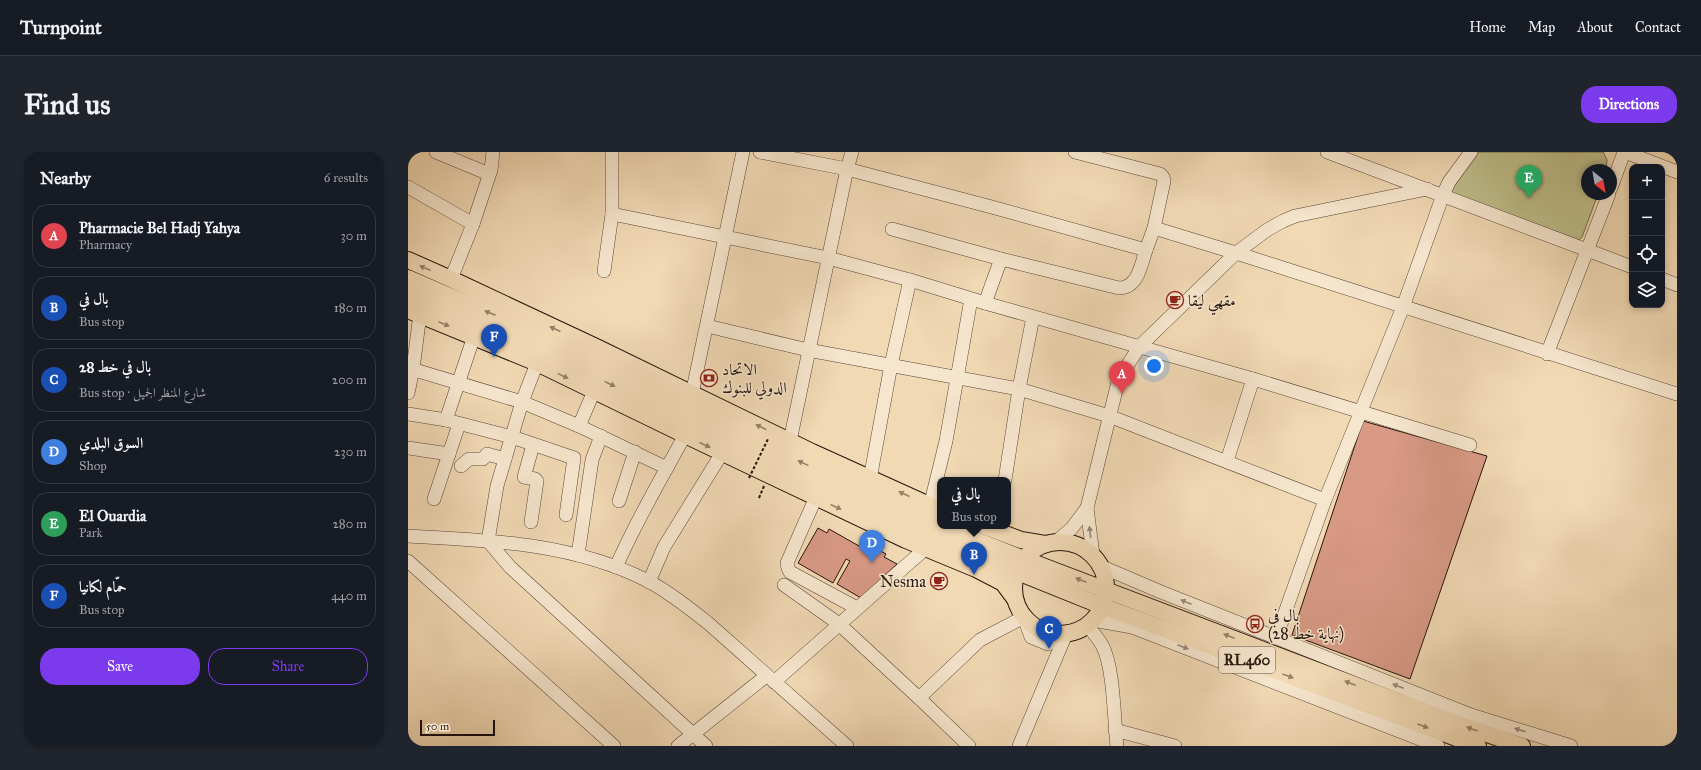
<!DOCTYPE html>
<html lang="en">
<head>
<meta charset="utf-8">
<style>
  :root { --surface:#171b24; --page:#20242c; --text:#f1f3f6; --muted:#9ea1a6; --line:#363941; --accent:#7c3aed }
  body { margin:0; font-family:"IM FELL Great Primer",Amiri,serif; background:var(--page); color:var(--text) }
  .controls { position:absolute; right:12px; top:12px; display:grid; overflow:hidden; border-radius:8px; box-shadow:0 2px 6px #0003 }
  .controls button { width:36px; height:36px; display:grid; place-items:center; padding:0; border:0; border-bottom:1px solid var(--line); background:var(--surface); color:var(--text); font:20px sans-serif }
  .compass { position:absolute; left:1173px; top:12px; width:36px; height:36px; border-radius:50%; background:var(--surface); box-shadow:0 2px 6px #0003; rotate:149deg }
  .scale { position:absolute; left:12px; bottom:10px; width:75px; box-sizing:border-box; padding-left:4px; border:2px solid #26140c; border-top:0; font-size:11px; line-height:14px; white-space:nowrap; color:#26140c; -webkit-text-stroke:3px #f6e6ce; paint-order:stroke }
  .you { position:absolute; left:746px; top:214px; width:14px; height:14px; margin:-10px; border:3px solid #fff; border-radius:50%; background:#1a73e8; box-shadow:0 0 0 6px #1a73e833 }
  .badge { display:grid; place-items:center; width:26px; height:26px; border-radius:50%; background:var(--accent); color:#fff; font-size:13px; font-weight:700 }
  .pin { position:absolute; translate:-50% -33px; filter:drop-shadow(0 1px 2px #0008) }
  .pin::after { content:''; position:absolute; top:21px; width:14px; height:12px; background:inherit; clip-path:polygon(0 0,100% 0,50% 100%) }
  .popup { position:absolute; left:529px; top:325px; width:74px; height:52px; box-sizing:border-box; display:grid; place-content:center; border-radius:8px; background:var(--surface); filter:drop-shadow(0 1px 3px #0005); font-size:13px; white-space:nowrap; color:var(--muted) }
  .popup b { font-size:15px; color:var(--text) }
  .popup::after { content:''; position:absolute; left:50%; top:100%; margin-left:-8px; border:8px solid transparent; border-top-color:var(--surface) }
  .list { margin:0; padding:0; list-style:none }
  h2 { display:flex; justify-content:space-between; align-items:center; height:52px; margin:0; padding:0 16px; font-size:17px }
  h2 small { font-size:13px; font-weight:400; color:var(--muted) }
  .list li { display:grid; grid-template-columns:26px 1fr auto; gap:12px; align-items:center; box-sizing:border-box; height:64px; margin:0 8px 8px; padding:0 8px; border:1px solid var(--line); border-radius:16px }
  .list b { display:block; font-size:15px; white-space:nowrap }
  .list p { margin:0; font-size:13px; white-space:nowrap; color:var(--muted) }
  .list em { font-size:13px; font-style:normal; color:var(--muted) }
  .actions { display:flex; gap:8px; padding:12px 16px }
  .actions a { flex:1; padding:9px 0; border:1px solid var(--accent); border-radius:16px; text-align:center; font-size:14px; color:var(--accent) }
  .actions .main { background:var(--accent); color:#fff }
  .icon { flex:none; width:22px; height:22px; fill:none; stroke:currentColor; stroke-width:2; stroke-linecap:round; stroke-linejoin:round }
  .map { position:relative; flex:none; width:1269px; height:594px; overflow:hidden; border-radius:16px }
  header { display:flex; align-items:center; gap:24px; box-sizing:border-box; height:56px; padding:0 20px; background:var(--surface); border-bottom:1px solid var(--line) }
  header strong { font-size:19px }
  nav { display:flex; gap:22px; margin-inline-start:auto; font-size:14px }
  .intro { display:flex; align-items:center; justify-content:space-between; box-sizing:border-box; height:96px; padding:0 24px }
  h1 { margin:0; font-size:28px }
  .button { padding:10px 18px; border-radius:16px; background:var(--accent); color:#fff; font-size:14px; font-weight:700 }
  main { display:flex; gap:24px; padding:0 24px }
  aside { flex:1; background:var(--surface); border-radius:16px; box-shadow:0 2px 6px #0003 }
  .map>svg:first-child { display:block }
</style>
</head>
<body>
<header>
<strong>Turnpoint</strong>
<nav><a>Home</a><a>Map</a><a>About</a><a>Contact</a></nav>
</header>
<div class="intro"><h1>Find us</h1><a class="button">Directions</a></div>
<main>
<aside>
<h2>Nearby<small>6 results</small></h2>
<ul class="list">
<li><span class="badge" style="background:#e0444e">A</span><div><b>Pharmacie Bel Hadj Yahya</b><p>Pharmacy</p></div><em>30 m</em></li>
<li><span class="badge" style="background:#1a4fb4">B</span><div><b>بال في</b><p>Bus stop</p></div><em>180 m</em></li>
<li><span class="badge" style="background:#1a4fb4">C</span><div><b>بال في خط 28</b><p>Bus stop · شارع المنظر الجميل</p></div><em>200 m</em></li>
<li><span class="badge" style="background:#3f7fe0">D</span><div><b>السوق البلدي</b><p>Shop</p></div><em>230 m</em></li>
<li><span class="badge" style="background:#2e9e5b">E</span><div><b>El Ouardia</b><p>Park</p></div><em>280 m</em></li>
<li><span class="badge" style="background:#1a4fb4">F</span><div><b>حمّام لكانيا</b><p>Bus stop</p></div><em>440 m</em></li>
</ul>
<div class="actions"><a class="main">Save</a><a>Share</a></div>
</aside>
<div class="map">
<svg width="1269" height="594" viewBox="0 0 1269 594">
  <rect width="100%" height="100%" fill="#f1d9b4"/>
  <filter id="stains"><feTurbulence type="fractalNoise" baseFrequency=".005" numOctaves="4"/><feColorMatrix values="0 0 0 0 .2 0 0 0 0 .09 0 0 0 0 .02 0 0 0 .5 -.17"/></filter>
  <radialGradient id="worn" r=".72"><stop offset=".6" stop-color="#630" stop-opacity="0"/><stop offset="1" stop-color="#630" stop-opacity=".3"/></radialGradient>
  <polygon fill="#bebe8a" stroke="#72694b" points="1065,0 1195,0 1199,8 1198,18 1179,18 1179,42 1190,42 1174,85 1171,88 1038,39"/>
  <g fill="#d89985" stroke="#26140c">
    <polygon points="955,269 1079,304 1002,527 884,483"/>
    <polygon points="410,376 419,381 421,377 451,394 454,388 478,402 476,405 489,412 453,446 429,432 442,409 438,407 425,431 390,411"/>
  </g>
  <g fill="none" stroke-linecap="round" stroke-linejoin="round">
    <g stroke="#594536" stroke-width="14">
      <g id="minor">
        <polyline points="28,0 81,22"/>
        <polyline points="352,0 439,17 580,54 738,98 746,76"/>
        <polyline points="667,0 752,22 755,25 756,29 746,76 828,101 1269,242"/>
        <polyline points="919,0 1224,115"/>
        <polyline points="1217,0 1269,20"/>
        <polyline points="0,35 65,72"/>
        <polyline points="1203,36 1216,0"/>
        <polyline points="204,62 204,0"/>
        <path d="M484,77L593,107L711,136C730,136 733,113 738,98"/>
        <polyline points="196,119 204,62 420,106 502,128 577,151 593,107"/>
        <polyline points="43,127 65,72 83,18 85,0"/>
        <polyline points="1254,127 1269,133"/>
        <polyline points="577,151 845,227 1062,293"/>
        <polyline points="299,174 400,198 611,237 625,165"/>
        <polyline points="1139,202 1201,42"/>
        <polyline points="129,211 114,250 97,307 89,334 80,389 102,415 298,594"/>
        <polyline points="0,216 114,250 171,274 259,316"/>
        <polyline points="0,241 5,217 12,162"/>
        <polyline points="284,242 335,0"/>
        <polyline points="0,262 38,268 104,285 166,306 158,363"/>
        <polyline points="38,268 66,184"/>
        <polyline points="171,274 186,239"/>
        <polyline points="382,289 439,17 444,0"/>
        <polyline points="0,296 41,302"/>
        <polyline points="819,309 845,227"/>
        <polyline points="53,314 61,307 75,307 79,302 97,307"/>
        <polyline points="462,327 483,213 502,128"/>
        <polyline points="597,328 611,237 701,264 917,348"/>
        <polyline points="408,345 379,411 380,416 382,420 449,456"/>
        <polyline points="26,347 51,272"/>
        <polyline points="211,349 227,300"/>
        <polyline points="522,354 538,289 563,147"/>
        <polyline points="123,370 129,329 127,327 116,325 125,293"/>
        <path d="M0,384C81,388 166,391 240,429C261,440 281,456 300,471L439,594"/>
        <polyline points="648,390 664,376 679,356"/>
        <polyline points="170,403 184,308 193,284"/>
        <polyline points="685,403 679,356 711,226 732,194 828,101 859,78 875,69 887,64 1019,37"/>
        <polyline points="0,409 206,594"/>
        <polyline points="692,414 753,440 1063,563 1163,594"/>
        <path d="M208,415C228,369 253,327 277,283"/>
        <polyline points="241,430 256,395 314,301"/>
        <polyline points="376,433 431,472 511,546 561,594"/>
        <polyline points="685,468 724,475 1030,594"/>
        <path d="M679,473C684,479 690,486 694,493C706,514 706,568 709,594"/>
        <polyline points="868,486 917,348 995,155 1035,43 1041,30 1063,0"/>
        <polyline points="366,530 518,396"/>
        <polyline points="511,546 572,488 616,465 623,485 640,492 658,482"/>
        <polyline points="707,578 767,594"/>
        <polyline points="270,594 358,524"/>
        <polyline points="611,594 658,482"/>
      </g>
    </g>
    <g stroke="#26140c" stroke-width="18">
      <g id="major">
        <polyline points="0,108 43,127 188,195 404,300 532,358"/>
        <polyline points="0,126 144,188 397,313 532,373"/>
        <polyline points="0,142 138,201 391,325 503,377 694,454 1070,594"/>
        <polyline points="0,158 129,211 277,283 498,388 568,417 595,431 607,447"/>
        <polyline points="533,374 616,407 1047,571 1114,594"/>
        <polyline points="576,374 613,388 637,392"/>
        <circle cx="652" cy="436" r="46"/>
      </g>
    </g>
    <polyline stroke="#26140c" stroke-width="2" stroke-dasharray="3 2" stroke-linecap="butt" points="351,346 356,334"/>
    <use href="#minor" stroke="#f6e6ce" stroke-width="13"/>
    <use href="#major" stroke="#f1d9b4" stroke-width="16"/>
    <polyline stroke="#26140c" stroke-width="2" stroke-dasharray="3 2" stroke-linecap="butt" points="341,326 360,287"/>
  </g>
  <defs><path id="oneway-solid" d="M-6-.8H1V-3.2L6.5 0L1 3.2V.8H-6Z"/></defs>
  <g fill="#968068">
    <use href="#oneway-solid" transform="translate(17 116) rotate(-158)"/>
    <use href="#oneway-solid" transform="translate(82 161) rotate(-157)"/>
    <use href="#oneway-solid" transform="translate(36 172) rotate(23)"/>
    <use href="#oneway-solid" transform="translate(147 177) rotate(-155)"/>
    <use href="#oneway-solid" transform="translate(155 224) rotate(26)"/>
    <use href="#oneway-solid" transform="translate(202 232) rotate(26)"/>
    <use href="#oneway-solid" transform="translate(353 275) rotate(-154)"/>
    <use href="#oneway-solid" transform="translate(297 293) rotate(25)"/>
    <use href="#oneway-solid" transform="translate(395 311) rotate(-154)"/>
    <use href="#oneway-solid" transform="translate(496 342) rotate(-156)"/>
    <use href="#oneway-solid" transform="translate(428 355) rotate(25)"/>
    <use href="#oneway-solid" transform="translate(673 428) rotate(-159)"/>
    <use href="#oneway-solid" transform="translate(821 484) rotate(-159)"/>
    <use href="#oneway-solid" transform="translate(880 524) rotate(20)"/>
    <use href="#oneway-solid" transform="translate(942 531) rotate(-159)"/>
    <use href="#oneway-solid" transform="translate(1015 574) rotate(20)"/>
    <use href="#oneway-solid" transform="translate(1064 577) rotate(-160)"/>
  </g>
  <g fill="#988877">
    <use href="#oneway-solid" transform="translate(682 380) rotate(-97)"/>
    <use href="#oneway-solid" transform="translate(778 450) rotate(-158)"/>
    <use href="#oneway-solid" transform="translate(775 495) rotate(21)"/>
    <use href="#oneway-solid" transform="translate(990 534) rotate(-159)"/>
    <use href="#oneway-solid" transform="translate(1112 578) rotate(-163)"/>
  </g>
  <defs>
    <g id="cafe-ring" transform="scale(0.9)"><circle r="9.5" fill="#f6e6ce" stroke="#8f2418" stroke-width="1.5"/><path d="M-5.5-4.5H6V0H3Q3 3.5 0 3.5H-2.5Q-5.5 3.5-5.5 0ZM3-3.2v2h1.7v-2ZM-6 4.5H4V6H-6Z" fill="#8f2418"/></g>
    <g id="bank-ring" transform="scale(0.9)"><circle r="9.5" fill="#f6e6ce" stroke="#8f2418" stroke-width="1.5"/><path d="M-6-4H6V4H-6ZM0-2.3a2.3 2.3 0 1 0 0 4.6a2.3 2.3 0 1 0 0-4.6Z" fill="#8f2418"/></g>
    <g id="bus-ring" transform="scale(0.9)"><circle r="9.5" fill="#f6e6ce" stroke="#8f2418" stroke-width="1.5"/><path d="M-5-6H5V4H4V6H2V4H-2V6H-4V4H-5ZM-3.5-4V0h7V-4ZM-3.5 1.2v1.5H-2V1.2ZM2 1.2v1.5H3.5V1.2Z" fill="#8f2418"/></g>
  </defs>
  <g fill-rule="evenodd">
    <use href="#cafe-ring" x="767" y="148"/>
    <use href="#bank-ring" x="301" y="226"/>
    <use href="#cafe-ring" x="531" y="429"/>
    <use href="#bus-ring" x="847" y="472"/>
  </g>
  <g text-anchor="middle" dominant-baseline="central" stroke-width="3" stroke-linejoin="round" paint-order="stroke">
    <rect fill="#f6e6ce" stroke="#645346" stroke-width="1" x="811" y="495" width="56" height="26" rx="3"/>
    <g font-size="15" font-weight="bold" fill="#26140c">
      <text x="839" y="508">RL460</text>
    </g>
    <g font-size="16" fill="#26140c" stroke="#f6e6ce" text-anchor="start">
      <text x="780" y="148">مقهي ليقا</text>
      <text x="314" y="217">الاتحاد<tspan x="314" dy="18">الدولي للبنوك</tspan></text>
      <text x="518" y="429" text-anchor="end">Nesma</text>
      <text x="860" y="463">بال في<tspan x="860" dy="18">(نهاية خط 28)</tspan></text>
    </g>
  </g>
  <rect width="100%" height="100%" filter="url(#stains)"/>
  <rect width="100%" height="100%" fill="url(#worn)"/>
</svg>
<div class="controls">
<button>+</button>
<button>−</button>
<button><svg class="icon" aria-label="locate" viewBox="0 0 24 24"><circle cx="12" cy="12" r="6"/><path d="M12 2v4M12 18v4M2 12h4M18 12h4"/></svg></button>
<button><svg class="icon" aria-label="layers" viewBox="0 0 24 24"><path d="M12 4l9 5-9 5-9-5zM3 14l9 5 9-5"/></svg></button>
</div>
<svg class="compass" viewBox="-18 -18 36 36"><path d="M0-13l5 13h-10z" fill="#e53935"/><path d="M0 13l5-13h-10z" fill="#9ea1a6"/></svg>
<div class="scale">50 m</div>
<div class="you"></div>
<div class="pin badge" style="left:714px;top:242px;background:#e0444e">A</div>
<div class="pin badge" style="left:566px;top:423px;background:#1a4fb4">B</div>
<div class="popup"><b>بال في</b>Bus stop</div>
<div class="pin badge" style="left:641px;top:497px;background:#1a4fb4">C</div>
<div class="pin badge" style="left:464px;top:411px;background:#3f7fe0">D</div>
<div class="pin badge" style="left:1121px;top:46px;background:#2e9e5b">E</div>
<div class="pin badge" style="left:86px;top:205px;background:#1a4fb4">F</div>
</div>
</main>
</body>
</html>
